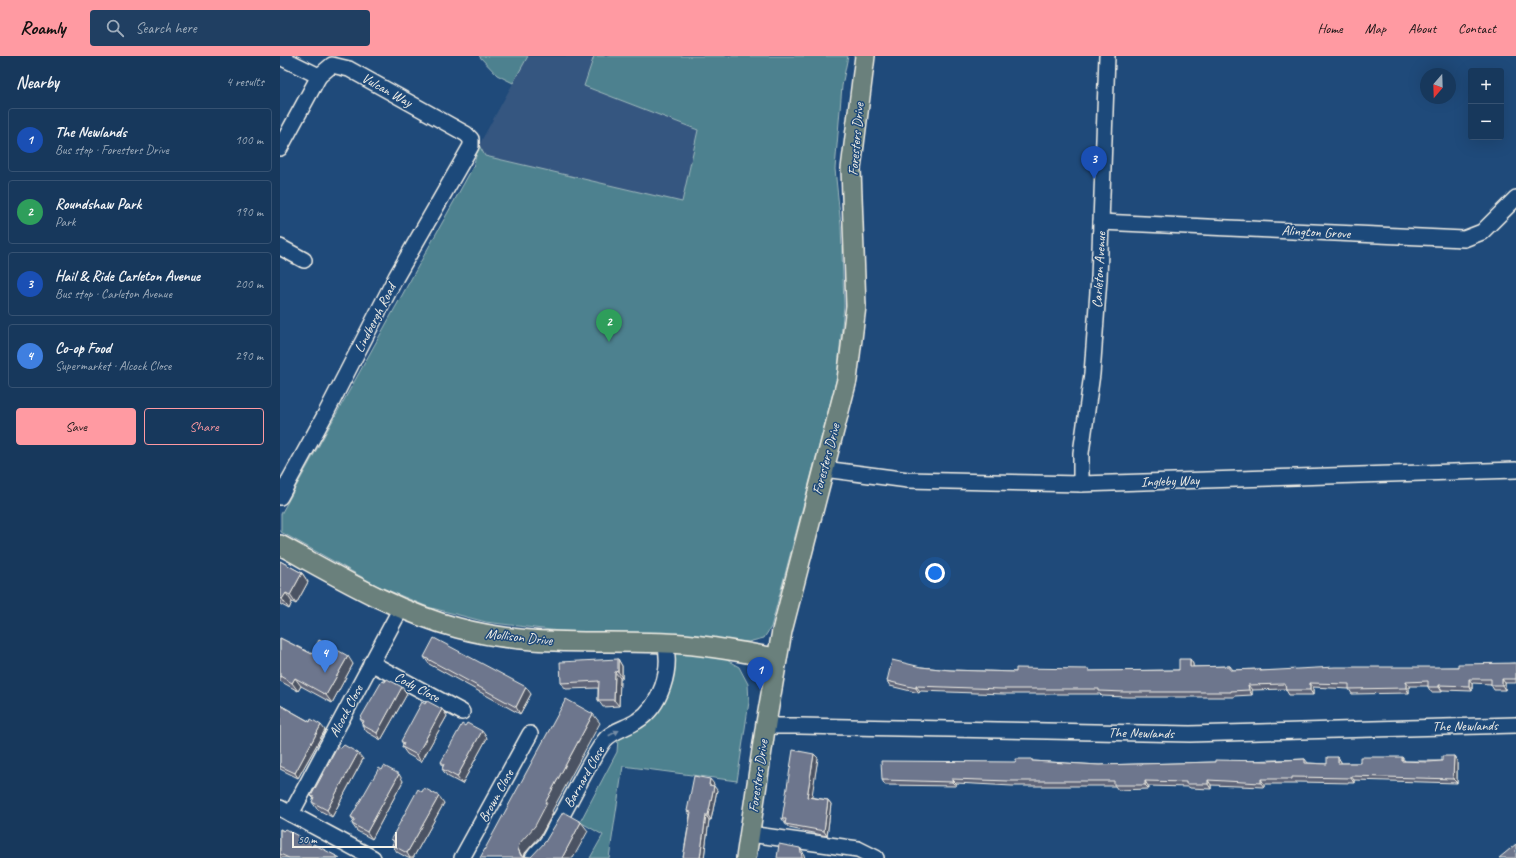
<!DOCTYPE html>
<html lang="en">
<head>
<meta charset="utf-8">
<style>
  :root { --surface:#17385c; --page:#203f62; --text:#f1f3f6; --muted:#9eacbb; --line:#365272; --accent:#ff9aa2 }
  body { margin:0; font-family:Caveat,sans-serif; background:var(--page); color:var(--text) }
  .controls { position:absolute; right:12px; top:12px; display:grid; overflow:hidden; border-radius:4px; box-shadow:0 4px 16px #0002 }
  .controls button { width:36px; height:36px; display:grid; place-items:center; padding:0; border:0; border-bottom:1px solid var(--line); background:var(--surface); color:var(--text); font:20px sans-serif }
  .compass { position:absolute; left:1140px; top:12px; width:36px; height:36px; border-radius:50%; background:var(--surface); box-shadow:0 4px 16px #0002; rotate:199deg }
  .scale { position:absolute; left:12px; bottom:10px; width:105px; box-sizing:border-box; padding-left:4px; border:2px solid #f4f1e8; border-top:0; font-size:11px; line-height:14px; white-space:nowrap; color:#f4f1e8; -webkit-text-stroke:3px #1f4a7a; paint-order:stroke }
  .you { position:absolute; left:655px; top:517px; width:14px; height:14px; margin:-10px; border:3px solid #fff; border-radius:50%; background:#1a73e8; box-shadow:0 0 0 6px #1a73e833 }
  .badge { display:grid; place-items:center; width:26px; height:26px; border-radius:50%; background:var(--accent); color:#fff; font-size:13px; font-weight:700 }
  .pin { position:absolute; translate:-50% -33px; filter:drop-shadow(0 1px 2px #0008) }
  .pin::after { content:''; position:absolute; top:21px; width:14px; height:12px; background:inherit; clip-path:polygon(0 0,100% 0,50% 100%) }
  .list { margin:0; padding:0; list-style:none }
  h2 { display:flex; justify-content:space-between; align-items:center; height:52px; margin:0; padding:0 16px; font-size:17px }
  h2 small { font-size:13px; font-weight:400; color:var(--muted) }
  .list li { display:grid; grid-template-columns:26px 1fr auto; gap:12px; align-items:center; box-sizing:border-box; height:64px; margin:0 8px 8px; padding:0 8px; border:1px solid var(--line); border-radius:4px }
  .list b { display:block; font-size:15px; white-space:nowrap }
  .list p { margin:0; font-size:13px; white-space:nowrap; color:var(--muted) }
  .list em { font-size:13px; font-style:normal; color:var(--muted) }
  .actions { display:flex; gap:8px; padding:12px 16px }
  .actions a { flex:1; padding:9px 0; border:1px solid var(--accent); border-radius:4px; text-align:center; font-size:14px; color:var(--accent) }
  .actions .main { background:var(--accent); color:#111 }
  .icon { flex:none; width:22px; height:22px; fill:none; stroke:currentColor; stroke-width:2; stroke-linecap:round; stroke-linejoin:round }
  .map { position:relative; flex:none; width:1236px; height:802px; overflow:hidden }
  header { display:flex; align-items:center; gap:24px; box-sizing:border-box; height:56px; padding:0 20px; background:var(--accent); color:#111 }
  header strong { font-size:19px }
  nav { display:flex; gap:22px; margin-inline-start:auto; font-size:14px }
  .search { width:280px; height:36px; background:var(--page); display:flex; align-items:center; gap:10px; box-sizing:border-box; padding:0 14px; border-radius:4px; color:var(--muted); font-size:15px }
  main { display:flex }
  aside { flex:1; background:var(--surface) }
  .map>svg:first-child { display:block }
</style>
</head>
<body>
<header>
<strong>Roamly</strong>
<div class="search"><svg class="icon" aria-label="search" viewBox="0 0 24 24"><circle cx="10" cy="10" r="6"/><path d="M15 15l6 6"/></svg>Search here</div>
<nav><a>Home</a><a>Map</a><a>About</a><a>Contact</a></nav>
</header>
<main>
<aside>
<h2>Nearby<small>4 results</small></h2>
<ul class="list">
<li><span class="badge" style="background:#1a4fb4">1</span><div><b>The Newlands</b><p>Bus stop · Foresters Drive</p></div><em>100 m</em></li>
<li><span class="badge" style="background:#2e9e5b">2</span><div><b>Roundshaw Park</b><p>Park</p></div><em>190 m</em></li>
<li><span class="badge" style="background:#1a4fb4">3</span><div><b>Hail &amp; Ride Carleton Avenue</b><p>Bus stop · Carleton Avenue</p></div><em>200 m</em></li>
<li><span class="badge" style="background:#3f7fe0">4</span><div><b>Co-op Food</b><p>Supermarket · Alcock Close</p></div><em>290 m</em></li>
</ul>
<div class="actions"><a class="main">Save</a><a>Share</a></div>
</aside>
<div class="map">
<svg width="1236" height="802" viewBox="0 0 1236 802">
  <rect width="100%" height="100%" fill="#1f4a7a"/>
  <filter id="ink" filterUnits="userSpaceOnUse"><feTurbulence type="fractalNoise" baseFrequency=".025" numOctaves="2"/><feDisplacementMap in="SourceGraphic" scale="8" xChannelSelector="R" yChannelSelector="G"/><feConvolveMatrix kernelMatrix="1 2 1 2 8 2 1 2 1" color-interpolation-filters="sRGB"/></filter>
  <g filter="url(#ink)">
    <polygon fill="#365780" points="248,0 314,0 304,30 418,74 402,147 205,100 199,89"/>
    <g fill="#4d818f" stroke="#a0b9bc">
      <polygon points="199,0 248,0 233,27 217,19"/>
      <polygon points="314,0 568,0 562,30 555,113 561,170 564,249 557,322 491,571 484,582 468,586 403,578 279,575 206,566 148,551 98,530 1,476 1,458 193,111 199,89 205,100 402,146 418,74 304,30"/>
      <path d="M395,595L445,603L459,611L468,628L469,646L457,725L343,710L329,802H310L323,779L300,766L337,696L338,683C385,660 385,642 395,595Z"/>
    </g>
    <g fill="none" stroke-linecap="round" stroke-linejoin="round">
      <g stroke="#f4f1e8" stroke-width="18">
        <g id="minor">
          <polyline points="0,1 39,20 52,9 69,13 186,78 191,83 191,90 116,221 45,359 0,441"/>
          <polyline points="0,92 39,20"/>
          <polyline points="821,166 1184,183 1202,176 1236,142"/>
          <polyline points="0,191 24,204"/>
          <polyline points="544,413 628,424 801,428 1236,414"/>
          <polyline points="801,428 801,397 812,318 819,222 827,0"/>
          <polyline points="91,607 182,656"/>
          <polyline points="486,667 496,670 520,670 910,678 1236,669"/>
          <polyline points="0,752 93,802"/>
          <polyline points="11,758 121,552"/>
          <polyline points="470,778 578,793 596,802"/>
          <polyline points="182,802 250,678"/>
          <path d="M253,802C256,797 259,795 263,791C269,786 273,775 277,768C293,741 306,711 324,685C331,675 347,672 357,665C381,650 392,614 385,587"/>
        </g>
      </g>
      <g stroke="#f4f1e8" stroke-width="22">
        <g id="major">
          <path d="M0,489C57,520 114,555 178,572C248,591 315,584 386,587C423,588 460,596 497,602"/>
          <polyline points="466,802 486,667 502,575 567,324 576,250 571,113 585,0"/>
        </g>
      </g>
      <use href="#minor" stroke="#1f4a7a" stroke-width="15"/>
      <use href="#major" stroke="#6a807c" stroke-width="19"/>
    </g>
    <g fill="#5e6579" stroke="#f4f1e8">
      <polygon points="0,505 22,517 28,526 16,548 12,546 9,553 0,548"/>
      <polygon points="0,582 32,598 73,608 52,647 21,630 18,635 0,625"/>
      <polygon points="144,601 251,638 240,658 149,608"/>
      <polygon points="338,603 342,610 342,622 340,622 339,650 323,651 318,644 318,632 286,633 281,627"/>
      <polygon points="910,603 913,608 913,611 950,610 953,614 980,613 982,615 1178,611 1236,607 1236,627 1225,627 1225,634 1214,634 1211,629 1211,628 1192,627 1192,635 1162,634 1162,636 1151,636 1148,631 1148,630 1129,630 1129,637 1072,638 1069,633 1033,631 1033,639 1009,639 1006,634 1006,633 972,634 972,639 954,640 954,641 847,641 822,640 820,638 724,638 640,635 639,637 610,630 607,625 641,611 670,614 736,616 899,614"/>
      <polygon points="127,638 101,684 87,676 82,669 83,667 80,663"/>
      <polygon points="0,649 45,674 18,722 0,713"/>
      <polygon points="167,660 141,706 127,698 122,691 123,688 121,685"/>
      <polygon points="207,682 182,728 167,720 162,713 163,710 161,706"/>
      <polygon points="534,698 538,702 531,741 548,744 551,748 547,780 509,772 502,763"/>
      <polygon points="1174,700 1177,705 1177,727 1074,724 1074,727 1016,726 1016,728 984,728 984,731 931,729 931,733 910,732 909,731 868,730 869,733 838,734 835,730 732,730 676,727 676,730 605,729 602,724 736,706 753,705 819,709 935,706 1025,703 1028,707 1047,708 1058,701 1061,706 1061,707 1080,707 1125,705 1162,705"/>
      <polygon points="83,703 52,761 37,753 32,746 34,743 31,740"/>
      <polygon points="102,714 123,725 92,783 77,775 72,768 74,765 71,761"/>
      <polygon points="434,728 433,730 437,734 431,764 429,764 424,802 403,802 410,759 407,755"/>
      <polygon points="164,747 133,802 128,802 117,796 112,789 114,786 111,783"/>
      <polygon points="0,773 60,802 0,802"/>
    </g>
    <g fill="#4c5363" stroke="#f4f1e8">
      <polygon points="22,517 28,526 16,548 10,539"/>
      <polygon points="6,537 12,546 9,553 2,543"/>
      <polygon points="68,600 73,608 52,647 46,639"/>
      <polygon points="338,603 342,610 342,622 338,615"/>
      <polygon points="910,603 913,608 913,615 910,611"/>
      <polygon points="335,616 340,622 339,650 334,644"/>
      <polygon points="15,622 21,630 18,635 12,627"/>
      <polygon points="1189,623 1192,627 1192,635 1189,630"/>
      <polygon points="1222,623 1225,627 1225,634 1222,629"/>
      <polygon points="1126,626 1129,630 1129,637 1126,632"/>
      <polygon points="1030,627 1033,631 1033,639 1030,634"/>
      <polygon points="968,629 972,634 972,639 969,634"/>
      <polygon points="1159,629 1162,634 1162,636 1159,631"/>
      <polygon points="636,630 640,635 639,637 636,632"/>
      <polygon points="122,631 127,638 101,684 97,677"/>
      <polygon points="246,631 251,638 240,658 236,651"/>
      <polygon points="162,653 167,660 141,706 137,699"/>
      <polygon points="313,658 320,667 272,755 273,757 261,779 245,797 244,802 243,802 238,793 239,788 265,747"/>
      <polygon points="41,669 45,674 18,722 15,717"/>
      <polygon points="202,675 207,682 182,728 177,721"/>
      <polygon points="78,697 83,703 52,761 47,754"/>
      <polygon points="534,698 538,702 531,746 527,741"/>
      <polygon points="1174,700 1177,705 1177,727 1173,723"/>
      <polygon points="1058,701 1061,706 1061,711 1058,707"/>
      <polygon points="1122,701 1125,705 1122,705"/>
      <polygon points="119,718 123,725 92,783 87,776"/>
      <polygon points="1071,720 1074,724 1074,727 1071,722"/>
      <polygon points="430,723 434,728 433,734 429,729"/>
      <polygon points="672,723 676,727 676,730 672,726"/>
      <polygon points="981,723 984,728 984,731 981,727"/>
      <polygon points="928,724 931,729 931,733 928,728"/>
      <polygon points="865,725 868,730 869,733 865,729"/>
      <polygon points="434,730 437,734 431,764 428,759"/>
      <polygon points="159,740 164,747 133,802 130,802 127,797"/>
      <polygon points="548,744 551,748 547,780 544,775"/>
      <polygon points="426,759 429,764 424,802 420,802"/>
      <polygon points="301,766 308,775 293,802 282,802"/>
      <polygon points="520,792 523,796 525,802 522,802"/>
    </g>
    <g fill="#6d768d" stroke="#f4f1e8">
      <polygon points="0,505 22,517 10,539 6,537 2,543 0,542"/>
      <polygon points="0,582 32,598 39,584 68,600 46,639 15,622 12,627 0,620"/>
      <polygon points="154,582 246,631 236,651 144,601"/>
      <polygon points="338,603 338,615 335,616 334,644 318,644 319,625 281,627 280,606"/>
      <polygon points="899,603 910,603 910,611 950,610 950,614 980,613 980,615 1055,611 1178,611 1178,608 1236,607 1236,623 1222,623 1222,629 1211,629 1211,623 1189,623 1189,630 1159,629 1159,631 1148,631 1148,625 1126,626 1126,632 1069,633 1069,628 1030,627 1030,634 1006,634 1005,628 968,629 969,634 951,635 951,636 844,636 819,635 819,633 721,633 636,630 636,632 607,625 612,604 641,611 670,614 736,616 736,612 809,613 809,615 899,614"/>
      <polygon points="107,623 122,631 97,677 82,669 84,665 80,663 102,625 105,626"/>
      <polygon points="286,643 313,658 265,747 267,747 255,770 239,788 238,793 241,800 251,801 265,786 283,756 301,766 282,802 200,802"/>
      <polygon points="147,645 162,653 137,699 122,691 124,687 121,685 142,646 145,648"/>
      <polygon points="0,649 30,666 31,663 41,669 15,717 0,710"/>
      <polygon points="187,667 202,675 177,721 162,713 164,708 161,706 182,668 185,670"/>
      <polygon points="64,689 78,697 47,754 32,746 34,741 31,740 58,690 61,692"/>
      <polygon points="513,694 534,698 527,741 548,744 544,775 505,768 506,763 502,763"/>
      <polygon points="1162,700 1174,700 1173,723 1071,720 1071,722 1012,721 1012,723 981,723 981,727 928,724 928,728 906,728 906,726 865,725 865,729 834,729 834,725 729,725 672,723 672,726 602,724 601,705 736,706 736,703 752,703 752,705 819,709 935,706 935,704 987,705 1025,703 1025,707 1047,708 1047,701 1058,701 1058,707 1080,707 1080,701 1122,701 1122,705 1148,706 1162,705"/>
      <polygon points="104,710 119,718 87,776 72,768 75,763 71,761 99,712 102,714"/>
      <polygon points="414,720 430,723 429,729 434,730 428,759 426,759 420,802 403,802 411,756 407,755"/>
      <polygon points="144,732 159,740 127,797 112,789 114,785 111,783 138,733 142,736"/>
      <polygon points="0,773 3,775 5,773 60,802 9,802 0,798"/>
      <polygon points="499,788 520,792 522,800 522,802 497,802"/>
      <polygon points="1236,788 1236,802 1219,802"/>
    </g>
    <defs><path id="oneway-solid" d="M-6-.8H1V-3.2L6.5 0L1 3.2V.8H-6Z"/></defs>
    <use fill="#748da6" href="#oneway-solid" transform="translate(334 677) rotate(-28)"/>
  </g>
  <g text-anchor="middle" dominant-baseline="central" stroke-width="3" stroke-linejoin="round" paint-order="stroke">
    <g font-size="14" fill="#f4f1e8" stroke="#1f4a7a">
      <text transform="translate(107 34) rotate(29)">Vulcan Way</text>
      <text transform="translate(576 83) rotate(-85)">Foresters Drive</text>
      <text transform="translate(1036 176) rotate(3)">Alington Grove</text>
      <text transform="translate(819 214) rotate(-87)">Carleton Avenue</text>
      <text transform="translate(95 262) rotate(-63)">Lindbergh Road</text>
      <text transform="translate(546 403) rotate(-75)">Foresters Drive</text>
      <text transform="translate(890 425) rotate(-2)">Ingleby Way</text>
      <text transform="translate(239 581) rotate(6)">Mollison Drive</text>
      <text transform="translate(137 631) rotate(28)">Cody Close</text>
      <text transform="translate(66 655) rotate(-62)">Alcock Close</text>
      <text transform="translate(1185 670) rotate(-1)">The Newlands</text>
      <text transform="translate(861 677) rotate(1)">The Newlands</text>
      <text transform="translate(478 720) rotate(-82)">Foresters Drive</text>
      <text transform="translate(304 721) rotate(-60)">Barnard Close</text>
      <text transform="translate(216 740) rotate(-61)">Brown Close</text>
    </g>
  </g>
</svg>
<div class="controls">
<button>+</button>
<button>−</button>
</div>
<svg class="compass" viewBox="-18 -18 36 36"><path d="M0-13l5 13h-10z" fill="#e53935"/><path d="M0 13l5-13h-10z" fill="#9eacbb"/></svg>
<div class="scale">50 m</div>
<div class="you"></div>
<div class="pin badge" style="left:480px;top:634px;background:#1a4fb4">1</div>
<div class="pin badge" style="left:329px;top:286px;background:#2e9e5b">2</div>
<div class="pin badge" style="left:814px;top:123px;background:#1a4fb4">3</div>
<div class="pin badge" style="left:45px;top:617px;background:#3f7fe0">4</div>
</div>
</main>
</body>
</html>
